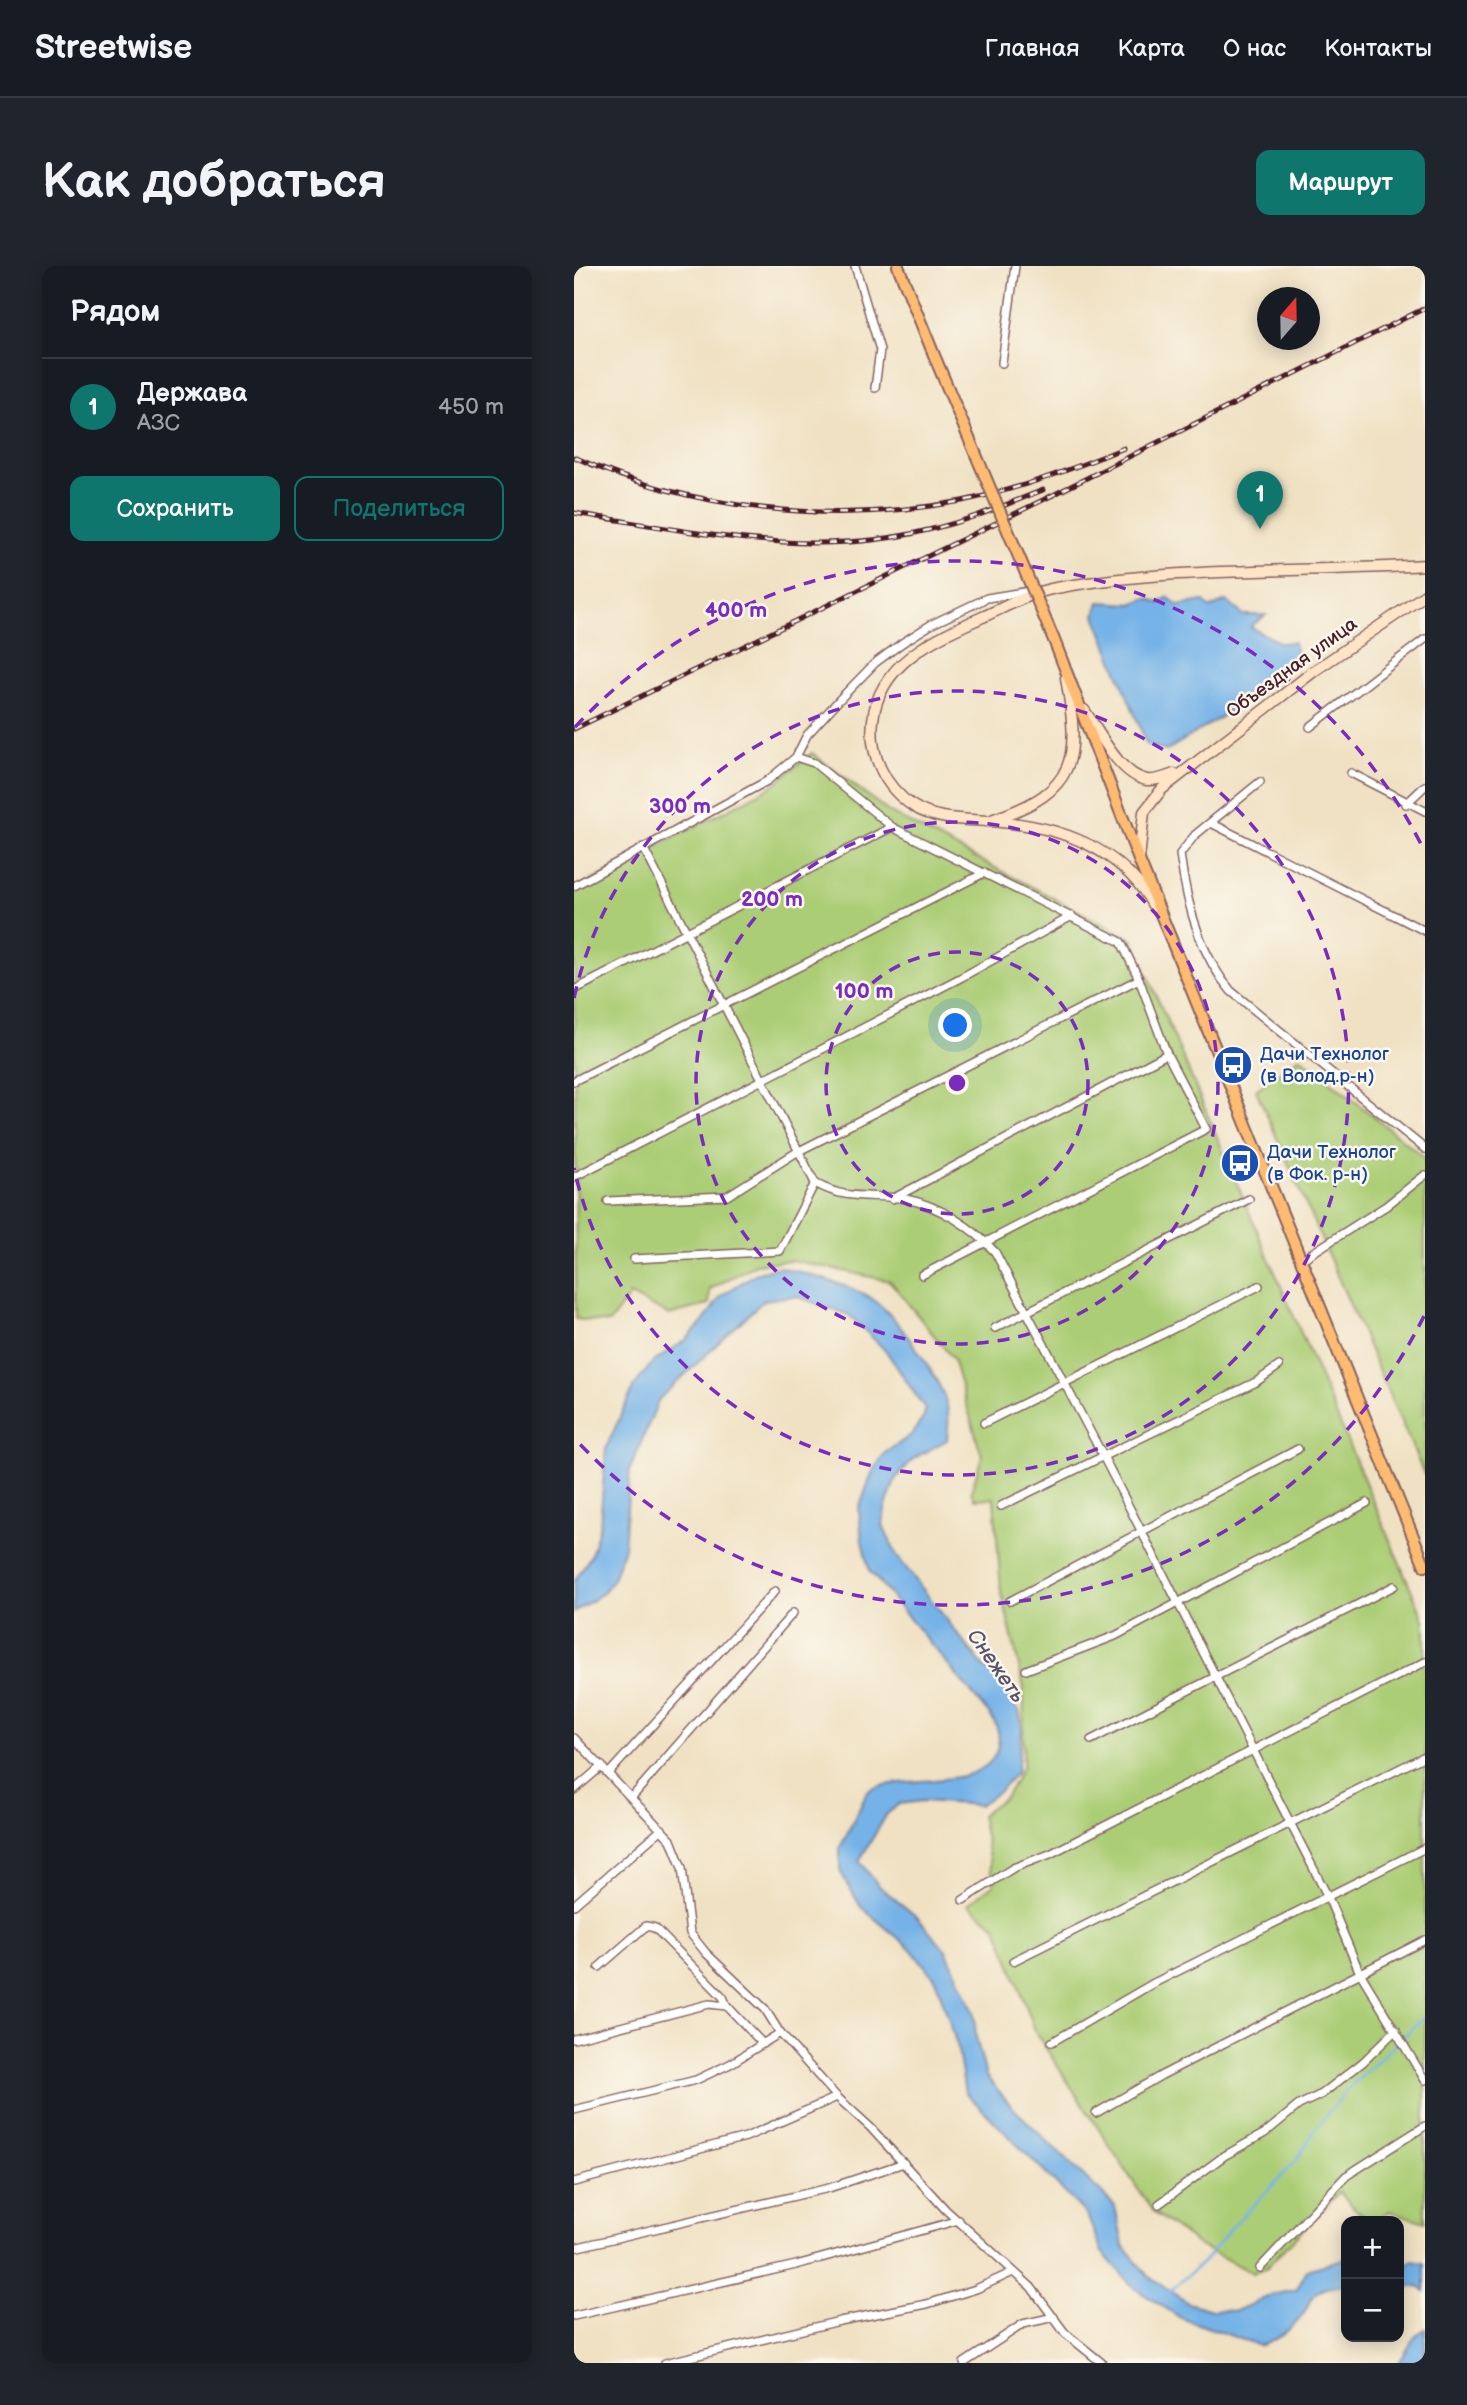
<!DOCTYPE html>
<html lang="ru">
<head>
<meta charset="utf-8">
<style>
  :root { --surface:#171b24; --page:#20242c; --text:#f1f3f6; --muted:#9ea1a6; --line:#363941; --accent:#0f766e }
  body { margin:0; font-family:"Balsamiq Sans",sans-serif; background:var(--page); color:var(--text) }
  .controls { position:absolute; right:21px; bottom:21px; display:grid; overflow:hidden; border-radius:14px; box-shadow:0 4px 18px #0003 }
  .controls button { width:63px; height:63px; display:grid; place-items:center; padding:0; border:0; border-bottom:2px solid var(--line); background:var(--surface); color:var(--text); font:35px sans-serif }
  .compass { position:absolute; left:683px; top:21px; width:63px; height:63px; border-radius:50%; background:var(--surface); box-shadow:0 4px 18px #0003; rotate:20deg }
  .you { position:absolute; left:382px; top:760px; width:24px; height:24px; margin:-18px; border:5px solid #fff; border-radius:50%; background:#1a73e8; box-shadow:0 0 0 10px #1a73e833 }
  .badge { display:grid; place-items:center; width:46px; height:46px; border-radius:50%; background:var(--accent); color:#fff; font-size:23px; font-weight:700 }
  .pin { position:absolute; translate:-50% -58px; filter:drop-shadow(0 2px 4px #0008) }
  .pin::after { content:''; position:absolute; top:37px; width:24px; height:21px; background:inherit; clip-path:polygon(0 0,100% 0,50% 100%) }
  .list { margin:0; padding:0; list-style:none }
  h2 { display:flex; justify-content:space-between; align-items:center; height:91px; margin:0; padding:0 28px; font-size:30px }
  h2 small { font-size:23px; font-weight:400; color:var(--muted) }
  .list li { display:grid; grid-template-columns:46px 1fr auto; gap:21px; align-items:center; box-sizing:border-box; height:98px; padding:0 28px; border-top:2px solid var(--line) }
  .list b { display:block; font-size:26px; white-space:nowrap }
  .list p { margin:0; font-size:23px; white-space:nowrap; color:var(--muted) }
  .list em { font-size:23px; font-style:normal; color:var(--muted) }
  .actions { display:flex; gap:14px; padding:21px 28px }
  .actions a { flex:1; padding:16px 0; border:2px solid var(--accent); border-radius:14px; text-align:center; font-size:24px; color:var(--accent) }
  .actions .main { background:var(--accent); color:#fff }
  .map { position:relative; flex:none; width:851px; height:2097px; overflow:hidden; border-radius:14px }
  header { display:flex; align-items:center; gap:42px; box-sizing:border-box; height:98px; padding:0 35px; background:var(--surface); border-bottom:2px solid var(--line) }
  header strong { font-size:33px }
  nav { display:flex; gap:38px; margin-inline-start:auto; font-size:24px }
  .intro { display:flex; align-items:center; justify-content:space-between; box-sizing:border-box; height:168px; padding:0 42px }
  h1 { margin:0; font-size:49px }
  .button { padding:18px 32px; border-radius:14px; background:var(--accent); color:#fff; font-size:24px; font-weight:700 }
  main { display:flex; gap:42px; padding:0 42px }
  aside { flex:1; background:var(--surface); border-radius:14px; box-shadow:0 4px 18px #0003 }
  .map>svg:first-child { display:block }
</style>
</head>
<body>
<header>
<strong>Streetwise</strong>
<nav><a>Главная</a><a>Карта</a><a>О нас</a><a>Контакты</a></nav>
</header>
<div class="intro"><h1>Как добраться</h1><a class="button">Маршрут</a></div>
<main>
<aside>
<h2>Рядом<small></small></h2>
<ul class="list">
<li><span class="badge">1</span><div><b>Держава</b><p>АЗС</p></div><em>450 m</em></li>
</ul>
<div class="actions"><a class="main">Сохранить</a><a>Поделиться</a></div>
</aside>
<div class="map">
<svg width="851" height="2097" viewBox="0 0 851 2097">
  <rect width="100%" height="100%" fill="#fbf7ec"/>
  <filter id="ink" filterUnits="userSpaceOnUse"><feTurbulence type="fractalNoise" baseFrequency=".0143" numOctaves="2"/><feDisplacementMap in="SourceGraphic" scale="14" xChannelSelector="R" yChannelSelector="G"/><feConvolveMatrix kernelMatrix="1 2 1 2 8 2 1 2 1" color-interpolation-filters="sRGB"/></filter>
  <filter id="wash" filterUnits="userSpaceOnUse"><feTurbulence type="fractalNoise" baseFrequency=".00686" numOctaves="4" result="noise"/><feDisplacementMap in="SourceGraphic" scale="28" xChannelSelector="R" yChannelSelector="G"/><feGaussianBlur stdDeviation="1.57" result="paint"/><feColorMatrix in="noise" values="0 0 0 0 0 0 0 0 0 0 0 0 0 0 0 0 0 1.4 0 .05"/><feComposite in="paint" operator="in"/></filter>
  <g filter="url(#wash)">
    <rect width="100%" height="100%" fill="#f0e1c3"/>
    <g fill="#abcd75" stroke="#7a7650" stroke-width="2">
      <polygon points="238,487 316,547 558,673 851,1356 851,1956 816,1945 800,1955 793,1955 765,1926 691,2003 679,2007 626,1980 579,1946 462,1767 423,1661 394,1638 420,1618 407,1549 432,1530 449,1501 450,1422 427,1324 420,1232 401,1233 397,1226 408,1190 379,1093 316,1015 218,994 182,998 136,1023 135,1038 95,1049 56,1029 35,1057 2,1053 0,624 195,522"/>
      <polygon points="726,791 851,892 851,1210 682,824"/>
    </g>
    <g fill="#74b2e7" stroke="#5f6889" stroke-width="2">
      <polygon points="594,331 604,340 629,335 636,342 652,335 669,349 692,349 676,361 707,377 720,376 724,393 707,412 688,418 687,426 592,485 573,479 521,349 525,336 558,338 573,332 586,337"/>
      <path d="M204,1001C228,1006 281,1020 301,1035C322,1050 365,1111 372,1136C376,1149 374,1161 373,1174L339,1193L322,1212L311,1243L309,1260L323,1290L408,1399L433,1422L445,1445L448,1462L443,1506L427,1524L405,1539L349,1535L325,1538L313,1548L285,1595L305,1620L343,1651L372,1684L400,1746L402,1771L412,1810L439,1842L541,1940L549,1979L574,2010L614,2037L638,2044L662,2045L698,2029L722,2024L733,2004L772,1992V2019C762,2020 749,2021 741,2028C735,2032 734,2042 730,2047C720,2062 703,2074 686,2080L607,2052L560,2022L528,1986L513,1949L391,1826L383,1779L361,1712L336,1682L287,1641L266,1605V1582L294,1525C327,1507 410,1526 423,1484C427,1470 424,1461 416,1449L295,1304L288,1275L285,1243L298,1207L311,1187L337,1169L350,1151L351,1143L312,1085L275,1049L222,1030L190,1034L85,1133L56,1203L50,1282L39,1313L29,1327L0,1346V1316L17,1289L26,1259L32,1182L60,1120L79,1096L112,1074L129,1056L147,1030L181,1008Z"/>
      <polygon points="838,1995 851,1997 851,2025 845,2020 825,2021 825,2002 829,2003"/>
      <polygon points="851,2063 851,2097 825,2097 842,2069"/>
    </g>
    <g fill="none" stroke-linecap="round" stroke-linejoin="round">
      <polyline stroke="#74b2e7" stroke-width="2.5" points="595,2026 633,1992 657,1962 723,1894 742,1862 773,1824 851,1750"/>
    </g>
  </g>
  <g filter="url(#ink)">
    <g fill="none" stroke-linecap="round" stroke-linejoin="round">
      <g stroke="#846360" stroke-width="10">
        <g id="street">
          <polyline points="281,0 306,84 301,122"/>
          <polyline points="428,97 441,0"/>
          <polyline points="736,461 851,373"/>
          <polyline points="222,491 240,497 318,561 547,676 565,713 593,788 632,863 348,1009"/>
          <polyline points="777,507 851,545"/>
          <path d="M686,516L621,569L606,588C612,635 626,689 657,725L851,883"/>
          <polyline points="832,538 851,520"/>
          <polyline points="637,557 851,665"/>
          <path d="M69,581L241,917C274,936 298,927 332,933C366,940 398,961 421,986L528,1188L754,1631L785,1705L851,1814"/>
          <polyline points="0,620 193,515 222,491 233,469 265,434 301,397 328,377 358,358 413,332 462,324"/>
          <polyline points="0,724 318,561"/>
          <polyline points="0,815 410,607"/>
          <polyline points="0,911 388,711 498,650"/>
          <polyline points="318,933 593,788"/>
          <polyline points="34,935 153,930 223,886 565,713"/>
          <polyline points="60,993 206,985 241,917"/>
          <polyline points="727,994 812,940 851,909"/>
          <polyline points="421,1062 675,933"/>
          <polyline points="410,1157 685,1020"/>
          <polyline points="427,1240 682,1116 705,1100"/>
          <polyline points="436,1335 724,1183"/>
          <polyline points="452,1404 541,1370 793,1237"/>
          <polyline points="0,1472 97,1574 108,1602 116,1667 132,1687 191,1743 206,1767 263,1831 296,1861 372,1944 457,2021 491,2067 528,2097"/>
          <polyline points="517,1474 820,1320"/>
          <polyline points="35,1507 201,1325"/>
          <polyline points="0,1524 28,1500"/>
          <polyline points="58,1531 219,1347"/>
          <polyline points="389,1634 439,1602 476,1588 851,1396"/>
          <polyline points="0,1639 88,1563"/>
          <polyline points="439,1695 851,1490"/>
          <polyline points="25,1701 72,1660 81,1662 149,1731 153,1740"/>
          <polyline points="0,1773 135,1738 153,1740 188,1777"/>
          <polyline points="478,1776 578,1718 851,1582"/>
          <polyline points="0,1844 122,1814 156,1798 206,1767"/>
          <polyline points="522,1847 588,1809 851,1674"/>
          <polyline points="0,1916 172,1871 263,1831"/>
          <polyline points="585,1938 650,1890 691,1867 725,1839 748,1828 789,1796 822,1764"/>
          <polyline points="0,1982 255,1922 330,1897"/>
          <polyline points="686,2002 772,1910 851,1860"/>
          <polyline points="0,2050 222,1999 385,1954"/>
          <polyline points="91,2097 266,2055 353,2038 402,2023 439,2006"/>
          <polyline points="390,2097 449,2058 480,2051"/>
        </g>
      </g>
      <g stroke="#846360" stroke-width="13">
        <g id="secondary">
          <path d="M510,444C525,465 545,509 573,514C582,515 592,511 600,508"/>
          <path d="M420,553C504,525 506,492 492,412"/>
          <polyline points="565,593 570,546 588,523 740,405 851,329"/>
          <path d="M580,641C547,580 481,559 416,555C390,553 362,555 339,540C310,521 295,488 299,454C305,395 366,370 413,349C435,339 459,326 482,322C603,300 729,307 851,299"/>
        </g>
      </g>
      <g stroke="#846360" stroke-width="14">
        <g id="primary">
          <polyline points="324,0 362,94"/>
          <polyline points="480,374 565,594 851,1300"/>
        </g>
      </g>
      <use href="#street" stroke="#fff" stroke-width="7"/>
      <use href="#secondary" stroke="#ffe4c6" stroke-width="10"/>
      <use href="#primary" stroke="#febb71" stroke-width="10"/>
      <g stroke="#4a1f2b" stroke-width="5">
        <g id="rail">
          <path d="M0,191C119,245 260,259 388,235C443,224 498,203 550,182"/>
          <path d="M0,247C118,265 235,294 354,264C394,255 431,239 469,224"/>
          <polyline points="0,463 477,230 851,42"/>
        </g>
      </g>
      <use href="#rail" stroke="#fbf7ec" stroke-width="2.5" stroke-dasharray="8" stroke-linecap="butt"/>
      <g stroke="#846360" stroke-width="14" stroke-linecap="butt">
        <polyline id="primary-bridge" points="362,94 480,374"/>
      </g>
      <use href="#primary-bridge" stroke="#febb71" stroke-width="10"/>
    </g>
  </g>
  <g fill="none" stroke="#7b2cbf" stroke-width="3.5" stroke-dasharray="12 9">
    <circle cx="383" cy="817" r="131"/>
    <circle cx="383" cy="817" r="261"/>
    <path d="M0 732A392 392 0 1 1 0 902"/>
    <path d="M850 1050A522 522 0 0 1 1 1173M1 461A522 522 0 0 1 850 584"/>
  </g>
  <defs>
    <g id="bus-disc" transform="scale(2.0125)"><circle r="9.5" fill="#1a4fb4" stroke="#fbf7ec"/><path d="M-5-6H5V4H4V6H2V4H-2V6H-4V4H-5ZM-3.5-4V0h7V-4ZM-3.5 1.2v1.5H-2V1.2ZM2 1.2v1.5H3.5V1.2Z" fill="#fff"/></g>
  </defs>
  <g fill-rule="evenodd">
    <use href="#bus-disc" x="659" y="799"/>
    <use href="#bus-disc" x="666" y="897"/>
  </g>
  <g text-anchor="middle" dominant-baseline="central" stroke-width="5" stroke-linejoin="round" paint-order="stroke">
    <g font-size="19" fill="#4a1f2b" stroke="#fbf7ec">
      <text transform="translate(718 402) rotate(-36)">Объездная улица</text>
    </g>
    <g font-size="19" fill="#164399" stroke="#fbf7ec" text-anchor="start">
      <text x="686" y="788">Дачи Технолог<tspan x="686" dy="22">(в Волод.р-н)</tspan></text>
      <text x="693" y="886">Дачи Технолог<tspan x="693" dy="22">(в Фок. р-н)</tspan></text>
    </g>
    <g font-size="21" font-style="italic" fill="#59526d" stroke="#fbf7ec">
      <text transform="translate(422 1400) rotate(55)">Снежеть</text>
    </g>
  </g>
  <circle cx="383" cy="817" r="10" fill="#7b2cbf" stroke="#fbf7ec" stroke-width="3.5"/>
  <g font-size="21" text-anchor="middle" font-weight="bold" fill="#7b2cbf" stroke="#fbf7ec" stroke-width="5" stroke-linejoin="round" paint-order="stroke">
    <text x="162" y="351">400 m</text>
    <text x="106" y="547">300 m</text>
    <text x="198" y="640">200 m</text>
    <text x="290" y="732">100 m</text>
  </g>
</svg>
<div class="controls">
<button>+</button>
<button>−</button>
</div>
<svg class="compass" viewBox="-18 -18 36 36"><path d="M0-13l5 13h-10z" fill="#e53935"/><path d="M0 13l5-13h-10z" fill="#9ea1a6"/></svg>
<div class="you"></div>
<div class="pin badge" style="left:686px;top:263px">1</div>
</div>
</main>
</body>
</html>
